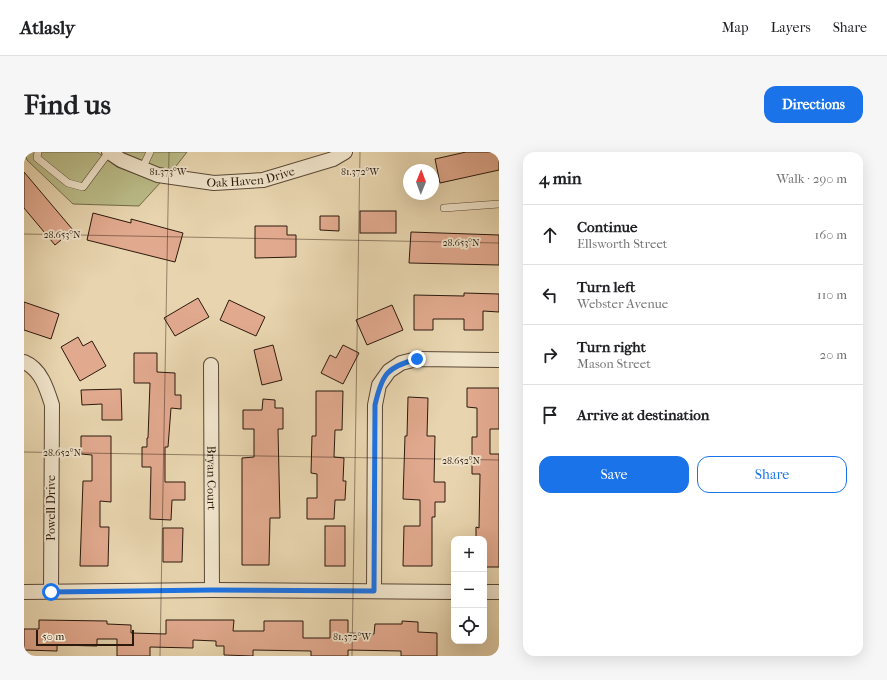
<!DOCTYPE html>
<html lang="en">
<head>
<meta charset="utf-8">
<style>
  :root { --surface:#fff; --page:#f6f6f6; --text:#202124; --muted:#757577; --line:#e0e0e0; --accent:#1a73e8 }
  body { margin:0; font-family:"IM FELL French Canon",serif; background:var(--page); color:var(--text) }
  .controls { position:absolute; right:12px; bottom:12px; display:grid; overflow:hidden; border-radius:8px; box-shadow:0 4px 16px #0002 }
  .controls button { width:36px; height:36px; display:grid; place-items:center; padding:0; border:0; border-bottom:1px solid var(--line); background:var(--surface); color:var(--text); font:20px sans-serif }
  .compass { position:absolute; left:379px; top:12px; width:36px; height:36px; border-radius:50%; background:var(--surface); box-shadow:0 4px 16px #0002; rotate:1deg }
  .scale { position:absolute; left:12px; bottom:10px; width:98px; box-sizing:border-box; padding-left:4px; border:2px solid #2b190d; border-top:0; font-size:11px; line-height:14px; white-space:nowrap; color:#2b190d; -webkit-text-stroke:3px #f0e4cb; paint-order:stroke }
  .stop { position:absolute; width:12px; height:12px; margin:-9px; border:3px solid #1a73e8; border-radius:50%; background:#fff }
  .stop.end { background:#1a73e8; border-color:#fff; box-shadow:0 1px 4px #0008 }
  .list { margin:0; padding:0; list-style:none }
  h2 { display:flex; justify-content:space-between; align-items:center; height:52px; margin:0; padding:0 16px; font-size:17px }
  h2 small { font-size:13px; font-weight:400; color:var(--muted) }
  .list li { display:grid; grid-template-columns:26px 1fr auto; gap:12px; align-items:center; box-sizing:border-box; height:60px; padding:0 16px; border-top:1px solid var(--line) }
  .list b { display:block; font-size:15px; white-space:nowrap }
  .list p { margin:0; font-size:13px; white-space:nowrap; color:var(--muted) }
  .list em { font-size:13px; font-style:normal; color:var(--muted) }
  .actions { display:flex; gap:8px; padding:12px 16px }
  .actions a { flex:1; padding:9px 0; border:1px solid var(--accent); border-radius:12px; text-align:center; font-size:14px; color:var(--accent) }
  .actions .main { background:var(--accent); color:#fff }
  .icon { flex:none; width:22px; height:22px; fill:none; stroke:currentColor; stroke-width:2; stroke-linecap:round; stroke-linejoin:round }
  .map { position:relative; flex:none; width:475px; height:504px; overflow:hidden; border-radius:12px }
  header { display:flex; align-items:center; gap:24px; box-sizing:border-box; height:56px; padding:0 20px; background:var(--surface); border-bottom:1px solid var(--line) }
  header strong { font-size:19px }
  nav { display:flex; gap:22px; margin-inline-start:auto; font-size:14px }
  .intro { display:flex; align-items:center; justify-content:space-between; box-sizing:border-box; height:96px; padding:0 24px }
  h1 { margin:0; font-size:28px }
  .button { padding:10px 18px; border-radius:12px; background:var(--accent); color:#fff; font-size:14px; font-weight:700 }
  main { display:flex; gap:24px; padding:0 24px }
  aside { flex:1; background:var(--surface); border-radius:12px; box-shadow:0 4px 16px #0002 }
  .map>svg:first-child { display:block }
</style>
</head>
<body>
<header>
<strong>Atlasly</strong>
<nav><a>Map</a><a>Layers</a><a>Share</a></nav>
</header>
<div class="intro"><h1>Find us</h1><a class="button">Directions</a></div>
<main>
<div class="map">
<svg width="475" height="504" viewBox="0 0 475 504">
  <rect width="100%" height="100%" fill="#e8d5af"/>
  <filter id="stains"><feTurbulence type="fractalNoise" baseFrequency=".005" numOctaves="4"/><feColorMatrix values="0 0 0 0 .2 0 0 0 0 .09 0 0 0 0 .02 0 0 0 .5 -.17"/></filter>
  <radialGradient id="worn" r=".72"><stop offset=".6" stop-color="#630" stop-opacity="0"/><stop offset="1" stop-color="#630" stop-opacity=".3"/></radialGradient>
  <g fill="#babc88" stroke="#726a4a">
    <polygon points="0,0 73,0 93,15 136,31 115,54 49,52 3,8"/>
    <polygon points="98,0 163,0 149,18 135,16"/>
  </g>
  <g fill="#e1a98e" stroke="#2b190d">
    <polygon points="442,0 475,0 475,18 416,31 411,7"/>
    <polygon points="0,20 49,78 31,93 0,56"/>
    <rect x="336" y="59" width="36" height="22"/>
    <polygon points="69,61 107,71 107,67 159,81 151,110 63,88"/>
    <polygon points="296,64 315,64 315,79 296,78"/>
    <polygon points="231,74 263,74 263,83 272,83 272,105 231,106"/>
    <polygon points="387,80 475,83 475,113 385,111"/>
    <polygon points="440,141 475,142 475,160 459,159 459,178 440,178 440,167 409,167 409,178 390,178 390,143 440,144"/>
    <polygon points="174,146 185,165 151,184 140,166"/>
    <polygon points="205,148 241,165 232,184 196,168"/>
    <polygon points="0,150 35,162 27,187 0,178"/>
    <polygon points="368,153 379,178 343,193 332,168"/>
    <polygon points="54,185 59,194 68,189 82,214 56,229 37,195"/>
    <polygon points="249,193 258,228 238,233 230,198"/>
    <polygon points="319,193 335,201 319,232 297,221 306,203 312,206"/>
    <polygon points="110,201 133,201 133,220 151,221 151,243 157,243 157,257 147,256 144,295 141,295 141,330 161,330 161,348 148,348 147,368 126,367 127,315 118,315 118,295 123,295 123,286 124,286 126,231 110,231"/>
    <polygon points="443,236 475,236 475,277 466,277 466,302 475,302 475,415 460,415 460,387 452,387 452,375 455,376 456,322 448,322 448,285 453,285 453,256 443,255"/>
    <polygon points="97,237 98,268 78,268 78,252 58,253 57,238"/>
    <polygon points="292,239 319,239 318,278 311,278 310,305 320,306 319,329 322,329 321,348 311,348 310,367 283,367 283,346 293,346 293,322 287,321 288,284 292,284"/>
    <polygon points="384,245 404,246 403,284 411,284 410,330 421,330 421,350 411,350 411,365 408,365 408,414 379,414 380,374 396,374 396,348 379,347 381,284 383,284"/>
    <polygon points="239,247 251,248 251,256 259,256 259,277 254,277 256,366 246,366 245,413 218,413 218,306 230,305 230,277 219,277 219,258 238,258"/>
    <polygon points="57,284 87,284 87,350 76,349 76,375 85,375 84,414 56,414 59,329 68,329 68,303 57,302"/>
    <rect x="301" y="374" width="20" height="40"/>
    <polygon points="139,376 159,376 158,410 139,410"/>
    <polygon points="15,468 83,469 83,472 107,473 107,481 142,482 142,468 210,468 209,479 240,479 240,469 279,469 279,486 306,486 306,468 324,468 324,481 350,482 351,472 378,472 378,469 394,470 394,480 413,481 413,504 377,504 377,499 324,498 324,504 287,504 287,499 229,498 229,504 200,503 200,494 192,494 192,489 169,488 169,496 126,495 126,504 93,504 93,487 73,487 73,494 33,493 33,499 0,498 0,477 15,477"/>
  </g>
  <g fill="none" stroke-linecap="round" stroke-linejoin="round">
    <g stroke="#5a4836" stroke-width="8">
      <g id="lane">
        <polyline points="14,0 13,6 44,31 59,35 85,0"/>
        <polyline points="118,17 126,0"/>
        <polyline points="420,56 475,52"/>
      </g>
    </g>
    <g stroke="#5a4836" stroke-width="16">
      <g id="street">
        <path id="s1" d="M85,0L97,8L134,23L190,31L239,28L309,7L321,0"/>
        <path d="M0,210C17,217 23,237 28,253L27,440"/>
        <path id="s2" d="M187,213L188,438"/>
        <polyline points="350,439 351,253 355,233 365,219 377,211 393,207 475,208"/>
        <polyline points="0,440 188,438 430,440"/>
        <polyline points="460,440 475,440"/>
      </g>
    </g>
    <use href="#lane" stroke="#f0e4cb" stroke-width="7"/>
    <use href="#street" stroke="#f0e4cb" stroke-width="14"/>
  </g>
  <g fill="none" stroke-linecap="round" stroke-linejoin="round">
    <path stroke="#1a73e8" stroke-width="5" d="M27,440L188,438L350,439L351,253C358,222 363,215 393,207"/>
  </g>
  <path fill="none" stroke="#2b190d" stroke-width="1" stroke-opacity="0.45" d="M0,82L475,91M0,300L475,308M136,504L145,0M328,504L336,0"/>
  <g text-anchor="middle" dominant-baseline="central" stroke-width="3.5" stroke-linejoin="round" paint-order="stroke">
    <g font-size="12" fill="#2b190d" stroke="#f0e4cb">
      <text stroke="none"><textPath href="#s1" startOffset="148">Oak Haven Drive</textPath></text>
      <text stroke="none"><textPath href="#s2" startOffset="113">Bryan Court</textPath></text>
      <text transform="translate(27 356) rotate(-90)">Powell Drive</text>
    </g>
  </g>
  <g font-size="10" text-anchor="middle" fill="#2b190d" stroke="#f0e4cb" stroke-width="3.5" stroke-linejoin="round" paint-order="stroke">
    <text x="144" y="23">81.373°W</text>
    <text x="336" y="23">81.372°W</text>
    <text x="38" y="86">28.653°N</text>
    <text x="437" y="94">28.653°N</text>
    <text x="38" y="304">28.652°N</text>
    <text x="437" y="312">28.652°N</text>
    <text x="328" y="488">81.372°W</text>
  </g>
  <rect width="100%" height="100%" filter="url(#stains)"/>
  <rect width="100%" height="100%" fill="url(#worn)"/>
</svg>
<div class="controls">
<button>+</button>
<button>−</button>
<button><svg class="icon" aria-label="locate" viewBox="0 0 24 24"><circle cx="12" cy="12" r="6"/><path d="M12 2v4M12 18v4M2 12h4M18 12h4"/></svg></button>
</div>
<svg class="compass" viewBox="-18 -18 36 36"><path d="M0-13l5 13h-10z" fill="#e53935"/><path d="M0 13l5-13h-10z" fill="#757577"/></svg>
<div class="scale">50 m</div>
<div class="stop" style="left:27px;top:440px"></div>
<div class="stop end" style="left:393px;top:207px"></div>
</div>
<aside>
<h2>4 min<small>Walk · 290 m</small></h2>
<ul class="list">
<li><svg class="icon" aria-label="ahead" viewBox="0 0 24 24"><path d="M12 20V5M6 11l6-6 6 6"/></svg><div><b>Continue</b><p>Ellsworth Street</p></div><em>160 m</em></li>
<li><svg class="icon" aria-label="left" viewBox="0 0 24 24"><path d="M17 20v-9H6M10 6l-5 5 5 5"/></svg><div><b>Turn left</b><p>Webster Avenue</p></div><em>110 m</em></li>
<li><svg class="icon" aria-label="right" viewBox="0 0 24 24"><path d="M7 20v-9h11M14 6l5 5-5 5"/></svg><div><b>Turn right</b><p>Mason Street</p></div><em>20 m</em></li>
<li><svg class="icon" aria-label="arrive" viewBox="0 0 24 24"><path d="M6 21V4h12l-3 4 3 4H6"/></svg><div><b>Arrive at destination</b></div></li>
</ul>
<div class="actions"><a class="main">Save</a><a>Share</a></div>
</aside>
</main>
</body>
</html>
